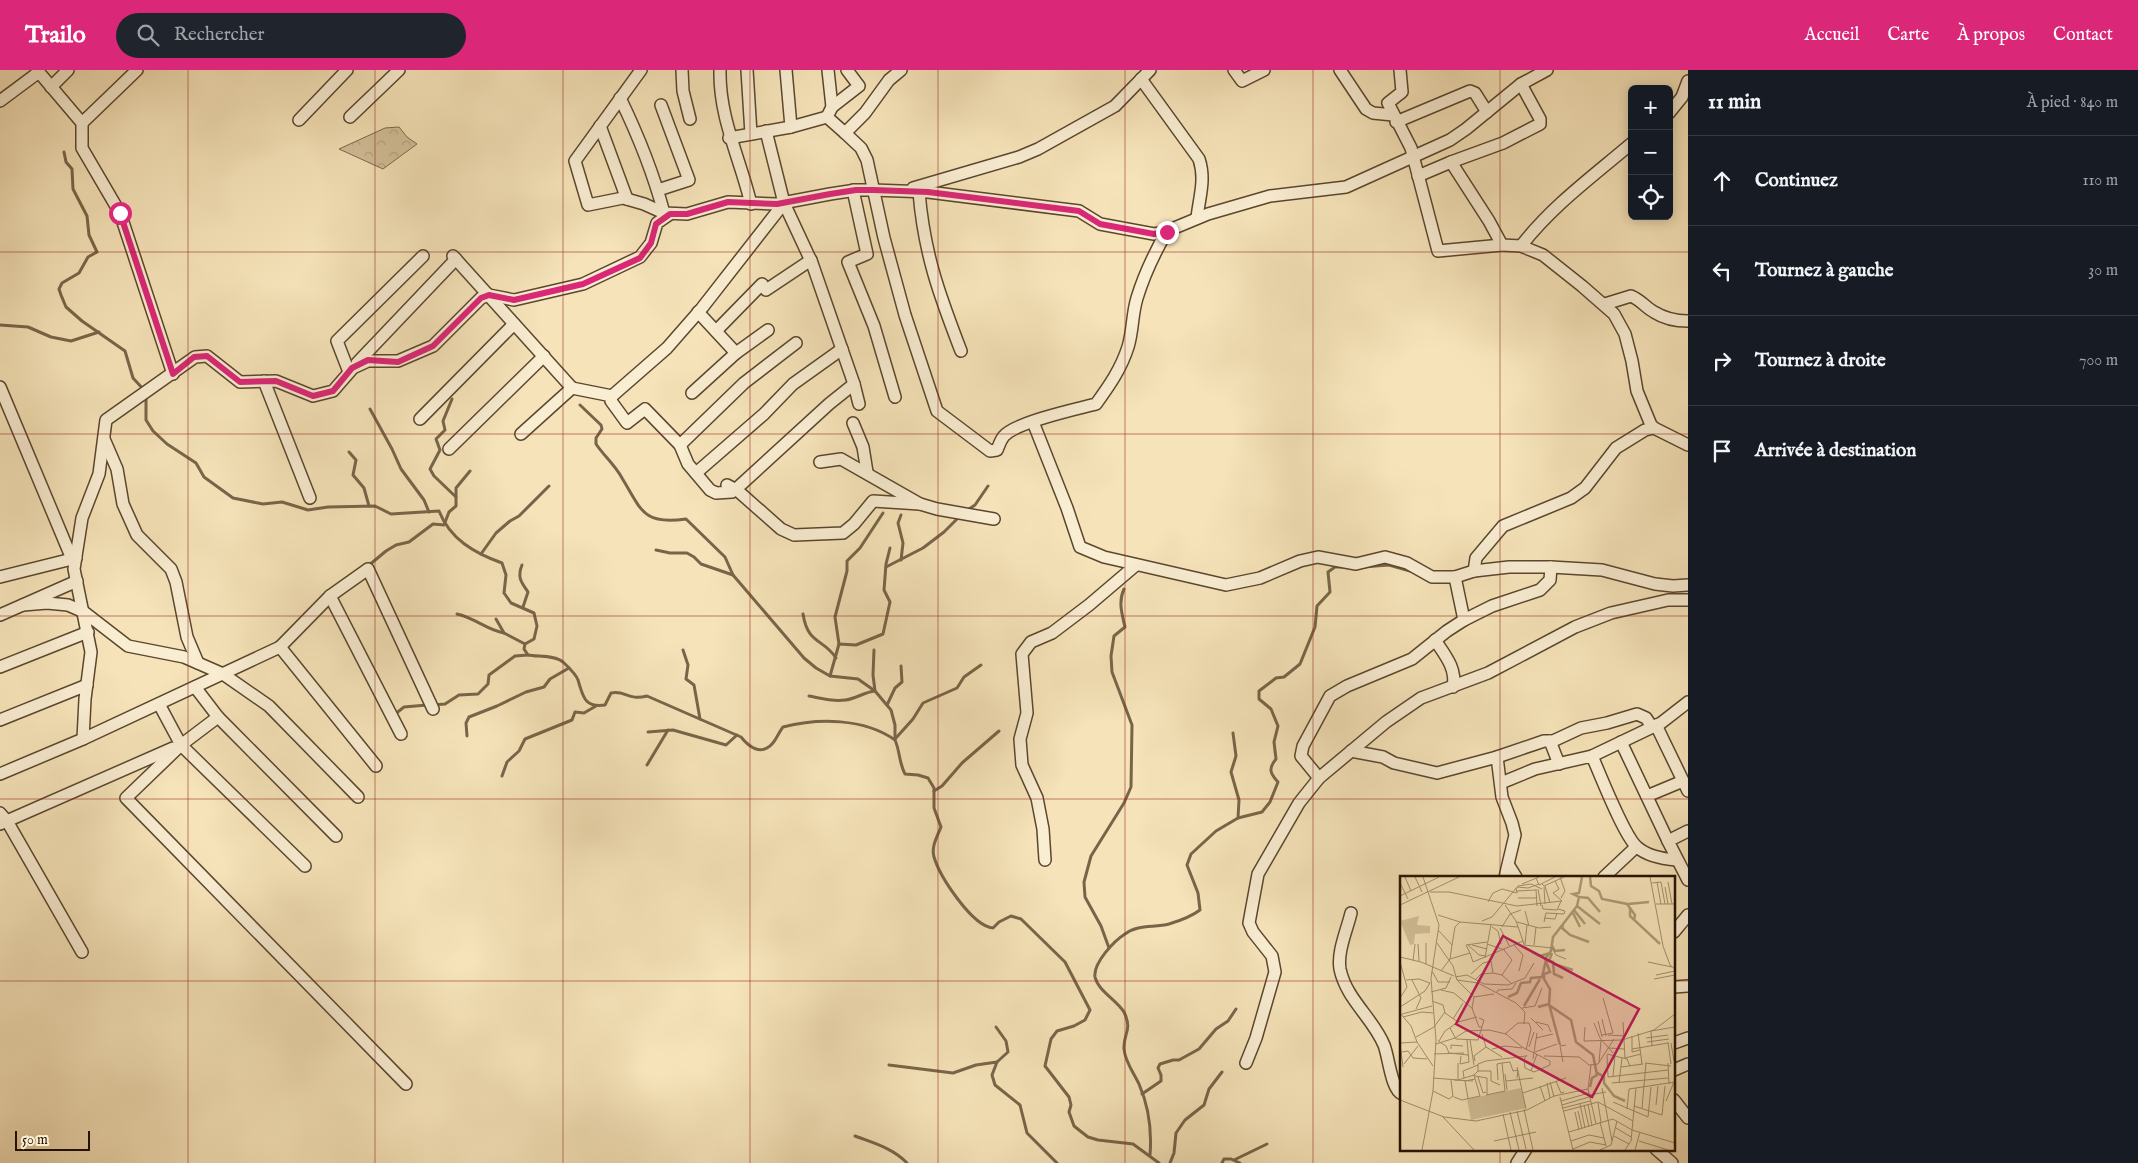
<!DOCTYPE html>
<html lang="fr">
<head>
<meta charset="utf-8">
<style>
  :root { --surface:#171b24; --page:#20242c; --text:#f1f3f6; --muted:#9ea1a6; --line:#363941; --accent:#db2777 }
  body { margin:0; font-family:"IM FELL English",serif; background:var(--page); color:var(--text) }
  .controls { position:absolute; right:15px; top:15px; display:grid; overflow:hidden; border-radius:8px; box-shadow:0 2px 12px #0003 }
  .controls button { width:45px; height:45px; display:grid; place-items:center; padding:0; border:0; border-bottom:1px solid var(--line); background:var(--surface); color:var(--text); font:25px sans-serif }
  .scale { position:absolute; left:15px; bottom:12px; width:75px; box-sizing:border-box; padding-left:5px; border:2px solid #261300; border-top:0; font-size:14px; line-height:18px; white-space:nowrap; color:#261300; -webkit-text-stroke:4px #f9edd2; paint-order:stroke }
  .stop { position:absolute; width:15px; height:15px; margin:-11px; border:4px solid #db2777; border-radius:50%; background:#fff }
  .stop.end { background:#db2777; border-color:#fff; box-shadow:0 1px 5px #0008 }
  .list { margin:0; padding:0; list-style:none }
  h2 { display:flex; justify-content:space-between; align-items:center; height:65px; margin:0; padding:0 20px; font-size:21px }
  h2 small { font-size:16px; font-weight:400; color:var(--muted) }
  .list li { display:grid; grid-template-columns:32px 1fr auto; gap:15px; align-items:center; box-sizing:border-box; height:90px; padding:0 20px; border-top:1px solid var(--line) }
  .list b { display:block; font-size:19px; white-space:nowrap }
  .list em { font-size:16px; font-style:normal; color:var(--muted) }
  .icon { flex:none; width:28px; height:28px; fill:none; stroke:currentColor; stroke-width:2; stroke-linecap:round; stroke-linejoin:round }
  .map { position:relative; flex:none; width:1688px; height:1093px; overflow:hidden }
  header { display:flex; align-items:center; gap:30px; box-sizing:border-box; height:70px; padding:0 25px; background:var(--accent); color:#fff }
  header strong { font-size:24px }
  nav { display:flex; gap:28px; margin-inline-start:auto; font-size:18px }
  .search { width:350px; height:45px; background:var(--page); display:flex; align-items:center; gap:12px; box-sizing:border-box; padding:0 18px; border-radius:28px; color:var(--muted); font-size:19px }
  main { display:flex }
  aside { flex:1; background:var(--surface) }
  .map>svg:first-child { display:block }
</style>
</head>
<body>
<header>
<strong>Trailo</strong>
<div class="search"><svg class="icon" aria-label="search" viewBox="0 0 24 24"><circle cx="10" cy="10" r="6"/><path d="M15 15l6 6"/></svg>Rechercher</div>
<nav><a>Accueil</a><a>Carte</a><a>À propos</a><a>Contact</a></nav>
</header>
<main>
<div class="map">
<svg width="1688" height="1093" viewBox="0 0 1688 1093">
  <defs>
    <pattern id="forest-crowns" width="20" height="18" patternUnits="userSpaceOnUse" patternTransform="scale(1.25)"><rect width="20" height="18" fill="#d3c09a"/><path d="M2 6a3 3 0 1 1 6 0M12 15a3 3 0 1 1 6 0" fill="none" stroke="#b5a483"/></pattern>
  </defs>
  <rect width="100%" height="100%" fill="#f6e3b9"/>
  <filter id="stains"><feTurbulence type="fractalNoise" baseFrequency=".004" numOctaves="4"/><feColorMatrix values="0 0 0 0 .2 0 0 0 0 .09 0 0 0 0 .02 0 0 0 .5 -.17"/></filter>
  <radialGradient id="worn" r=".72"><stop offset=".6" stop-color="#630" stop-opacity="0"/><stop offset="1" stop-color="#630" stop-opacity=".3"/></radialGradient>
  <polygon fill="url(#forest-crowns)" stroke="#7c6a4d" points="399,57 407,67 417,74 383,99 339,79 385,58"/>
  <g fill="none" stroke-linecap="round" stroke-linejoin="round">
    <g stroke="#786549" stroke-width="3">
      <polyline points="64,82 66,92 72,99 73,119 87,146 89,165 97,182 88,187 79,203 62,213 59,219 61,225 66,237 82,251 125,281 133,308 144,320"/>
      <polyline points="0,255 28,257 51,267 71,271 99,262"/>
      <path d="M146,326V350L153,361L167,374L196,393L204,407L233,428L263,434L282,432L308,440L328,437L375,436L391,444L439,441C450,469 474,483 502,493L506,505L504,523L511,533L534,543L537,556L534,569L525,574L524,579L528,585C538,587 555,585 563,592C567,596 576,604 578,610C583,626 584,638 605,635L611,623C626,620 628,631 647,626L741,667C749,677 761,686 772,674C776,670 779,662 783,657C818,648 864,648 895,670C900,681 899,693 905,704L918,705L928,708L934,718V738L941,757C937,767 931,777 934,787C940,807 972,856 993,858L999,852L1011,846L1021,849L1065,892L1090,940L1085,950L1074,956L1057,961L1051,969L1045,996L1069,1027L1071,1035L1069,1042L1074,1056L1079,1060L1088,1067L1098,1070L1133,1074L1159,1093"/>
      <polyline points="452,329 443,351 445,360 436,369 440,380 430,399 434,406 456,427"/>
      <path d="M580,335L601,355L602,359L596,368V374C604,386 615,395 622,408C642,441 643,455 686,449L725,487L733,505L804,588L816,598L830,606L858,609L875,621L891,640L895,655V669"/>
      <polyline points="370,339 392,379 401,399 424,430 429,442"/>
      <polyline points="349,382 356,390 353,405 364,418 369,436"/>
      <polyline points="966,441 975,435 988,416"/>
      <polyline points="656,480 670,483 687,483 694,487 701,494 733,505"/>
      <polyline points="481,484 496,463 510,451 519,446 549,416"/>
      <polyline points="901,490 903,473 898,453 901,445"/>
      <path d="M522,495C517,507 521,512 528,522L523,537"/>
      <polyline points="368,496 386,481 396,475 409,472 433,454 444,455 449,442 456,436 456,418 470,401"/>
      <polyline points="886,497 923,478 944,462 959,447"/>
      <polyline points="1363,497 1389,495 1410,501"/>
      <path d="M457,544C475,548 487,560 504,563"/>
      <path d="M803,544C808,575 823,568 836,588"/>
      <polyline points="496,549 504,563 525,574"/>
      <polyline points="839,574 835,547 847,501 847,491 860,478 883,443"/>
      <polyline points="683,580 688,595 686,609 694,615 700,649"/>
      <polyline points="830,606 839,574 856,575 883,564 890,532 884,520 886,494 890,478"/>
      <path d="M809,626C820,628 833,632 845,630C856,629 864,622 875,621L873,605L874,580"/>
      <polyline points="433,635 445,634 459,625 478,624 488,614 489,605 515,586 528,585"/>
      <polyline points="887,635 895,618 902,612 901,596"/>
      <polyline points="394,645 404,637 427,635"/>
      <polyline points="648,662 673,660 726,675 737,665"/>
      <polyline points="1233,663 1236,686 1231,702 1239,730 1238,748"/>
      <polyline points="467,666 466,653 469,647 497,636 526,622 544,617 550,609 569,598"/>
      <polyline points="895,669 913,649 923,633 957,618 964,607 981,595"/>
      <polyline points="647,695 668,660"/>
      <polyline points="502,706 507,692 519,681 525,669 572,650 575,642 584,643 596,636"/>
      <polyline points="934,721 942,716 962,693 999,661"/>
      <path d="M1109,878L1101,856L1085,827L1084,812L1091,786L1124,733L1131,717L1132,655L1112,602L1111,586L1114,566L1125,557C1122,544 1118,532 1124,519"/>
      <polyline points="996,957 1006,971 1008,982 997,992"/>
      <polyline points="889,995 953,1003 976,995 997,992 992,1005 995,1015 1020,1035 1027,1063 1057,1093"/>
      <polyline points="1142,1024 1161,1011 1161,1005 1158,998 1160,994 1173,990 1179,990 1199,979 1216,959 1228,951 1236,939"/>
      <path d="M855,1066C873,1073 893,1078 907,1093"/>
      <path d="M1150,1085C1152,1060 1149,1037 1139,1014C1134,1003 1125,992 1124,979C1123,963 1133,961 1124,942C1117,930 1098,921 1095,907C1093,893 1114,871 1125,864C1138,854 1154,858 1169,854C1179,851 1192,846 1200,840L1198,823L1187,795L1191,784L1216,761L1238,748L1262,742L1270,732L1278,712C1270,703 1268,699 1276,689L1274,672L1278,656L1271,639L1259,629V621L1276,608L1284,607L1300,594L1315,557L1317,536L1330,522L1328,502L1335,497H1344"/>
      <polyline points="1234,1090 1267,1074"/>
      <polyline points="1170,1093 1174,1083 1176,1063 1185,1050 1204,1035 1209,1019 1222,1002"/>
      <polyline points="1222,1093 1224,1089 1231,1089 1240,1093"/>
    </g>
    <g stroke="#5a472e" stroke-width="14">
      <g id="street">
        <polyline points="37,0 82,53 82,78 120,143 173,304"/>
        <polyline points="641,0 575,91 588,135 623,128 644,134 664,143 687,144 728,132 777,134 830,124 856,120 873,120 928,122 1079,141 1100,154 1154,164 1167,161 1208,144 1270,126 1346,117 1450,70 1466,59 1521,14 1547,0"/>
        <polyline points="682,0 683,21 690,49"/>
        <path d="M720,0C719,48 740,88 751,134"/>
        <polyline points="747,0 751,64"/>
        <polyline points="786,0 791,57"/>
        <polyline points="828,0 832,37"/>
        <path d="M901,0L889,10L865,43L845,63L861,78L867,90L884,168L905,245L937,341L990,381L997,380C999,375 1001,369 1004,366C1016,352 1077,339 1096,334C1109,316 1121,299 1128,277C1133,261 1132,244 1137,228C1144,205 1155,182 1167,161"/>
        <polyline points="1234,0 1242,11 1264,0"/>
        <polyline points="1340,0 1366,39 1373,43 1393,45"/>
        <polyline points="1400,0 1402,22 1388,33 1411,78 1438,181 1502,175"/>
        <path d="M1141,9L1199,89C1206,110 1199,128 1197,148"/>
        <polyline points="51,17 68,0"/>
        <path d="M620,28C639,67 653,102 664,143"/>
        <polyline points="0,31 39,2"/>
        <polyline points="1669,43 1682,27 1688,11"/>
        <polyline points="350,47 399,0"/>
        <polyline points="299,50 347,0"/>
        <polyline points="1396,52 1470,21 1475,23 1487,42"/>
        <polyline points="82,53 137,0"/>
        <polyline points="600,56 627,129"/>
        <polyline points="766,61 784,133 812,193 854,314 859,334"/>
        <polyline points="845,63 827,47 832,37 859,16 847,0"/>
        <polyline points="729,68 791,57 827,47"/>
        <polyline points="1451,92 1503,73 1540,54 1540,49 1521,14"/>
        <polyline points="1418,106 1451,92 1489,151 1502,175 1521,176 1543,185 1582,216 1614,244 1625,264 1632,291 1637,321 1651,355 1654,358 1688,375"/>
        <polyline points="913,118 1019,87 1038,79 1115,36 1150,0"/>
        <polyline points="658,120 689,110 661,35"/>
        <polyline points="853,120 867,184 848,192 874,256 895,327"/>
        <path d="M919,122C924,183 939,224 961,281"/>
        <path d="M1521,176C1553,135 1592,107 1632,73"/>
        <polyline points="453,186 572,318 521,364"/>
        <path d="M1605,234L1631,226C1641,230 1645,237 1654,242C1665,249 1675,251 1688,251"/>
        <polyline points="698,242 736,283"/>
        <polyline points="716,261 762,214 766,220 811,190"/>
        <polyline points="357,293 456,189"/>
        <polyline points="349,302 337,271 423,186"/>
        <polyline points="264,311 310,428"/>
        <polyline points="0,317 72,489"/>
        <polyline points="572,318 612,326 611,331 627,353 645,339 680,375 688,394 710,420 716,423 732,422"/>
        <polyline points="692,323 736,283 768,260"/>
        <polyline points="612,326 667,278 702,238 784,133"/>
        <polyline points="420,349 514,254"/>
        <polyline points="1033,352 1067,438 1080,477 1104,487 1226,515 1260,508 1300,491 1318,487 1356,494 1385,487 1407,493 1432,507 1455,507 1474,501 1509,497 1551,497 1602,500 1655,514 1673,516 1688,515"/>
        <polyline points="853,353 863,377 867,402"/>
        <polyline points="104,369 117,399 123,434 137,465 171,499 176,512 187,567 198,593"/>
        <polyline points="680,375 744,313 796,273"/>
        <polyline points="449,379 544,286"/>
        <polyline points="820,392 841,389 920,434 937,439 994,449"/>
        <polyline points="696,403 764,344 793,314 842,279"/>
        <polyline points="727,415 738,421 781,459 794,465 843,463 854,454 873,431 920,434"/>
        <polyline points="735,420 829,334 854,314"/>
        <polyline points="1474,501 1476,488 1503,456 1571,428 1585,418 1616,378 1645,360 1654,358"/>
        <polyline points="0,507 76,488"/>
        <polyline points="330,526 401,664"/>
        <polyline points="23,535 47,533 68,535 84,542 128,576 184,587 223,604 269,636 358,727"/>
        <polyline points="0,545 77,511"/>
        <polyline points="1464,550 1492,536 1540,520 1550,510 1551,497"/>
        <path d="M1435,570C1445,585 1457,599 1453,617"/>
        <polyline points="280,577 376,696"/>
        <polyline points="0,597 88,562"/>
        <polyline points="195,617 218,647 336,766"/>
        <polyline points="159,634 181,675 305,796"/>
        <polyline points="218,647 181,675 126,728 406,1014"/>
        <polyline points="0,650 87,615"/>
        <polyline points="1656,655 1688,721"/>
        <polyline points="83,669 85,629 91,582 74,499 82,448 99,404 106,350 195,287 207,286 240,312 276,311 313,326 333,321 353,298 368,291 398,291 433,276 481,228 489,225 514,230 583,214 640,187 651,173 657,153 670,144"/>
        <polyline points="1550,671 1559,694"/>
        <polyline points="1621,672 1668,771"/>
        <polyline points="1351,681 1383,687 1394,693 1437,703 1497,687 1502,727 1512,753 1515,765 1505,807"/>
        <polyline points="1592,686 1661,653 1688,632"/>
        <polyline points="1497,687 1544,671 1553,671 1581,658 1607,653 1637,644 1646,648 1652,657"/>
        <polyline points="0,704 83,669 280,577 330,526 368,499 433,639"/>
        <polyline points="1319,708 1301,686 1303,676 1330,626 1347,616 1412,589 1447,561 1464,550 1455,507"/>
        <path d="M1501,713L1535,699L1592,686C1600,704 1624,766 1637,777C1647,786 1664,789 1677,790"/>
        <polyline points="1647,726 1683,711"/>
        <polyline points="0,743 7,751 82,882"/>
        <polyline points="0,754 173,678"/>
        <polyline points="1688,761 1668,771 1688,810"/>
        <polyline points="1045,790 1043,759 1037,728 1022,695 1020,669 1027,643 1022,584 1031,572 1052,563 1089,535 1136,495"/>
        <polyline points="1509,796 1516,807"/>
        <polyline points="1604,807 1636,777"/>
        <path d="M1351,843C1347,860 1337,882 1340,899C1346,929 1373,948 1384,975C1389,988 1391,1019 1402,1024"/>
        <polyline points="1674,862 1688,845"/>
        <polyline points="1674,917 1688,916"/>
        <polyline points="1674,973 1688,968"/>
        <polyline points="1246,993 1256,968 1275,902 1272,886 1253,862 1249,853 1258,804 1299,733 1319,708 1386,652 1421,628 1488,603 1575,557 1611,543 1668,530 1688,530"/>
        <polyline points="1674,1000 1688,994"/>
        <polyline points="1674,1030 1688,1048"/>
        <polyline points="1656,1079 1672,1093"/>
        <polyline points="1517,1093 1526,1079"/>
      </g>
    </g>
    <use href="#street" stroke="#f9edd2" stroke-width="11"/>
  </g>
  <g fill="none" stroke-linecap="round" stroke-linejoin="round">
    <polyline stroke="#db2777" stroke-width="6" points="120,143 173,304 194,287 207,286 240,312 276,311 313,326 333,321 352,298 368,290 398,292 433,276 481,228 489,225 514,230 583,214 640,188 651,173 656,154 670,144 687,144 728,132 777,134 830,124 856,120 873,120 928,122 1079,141 1100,154 1154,164 1167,162"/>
  </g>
  <path fill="none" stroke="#8f2418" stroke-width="1" stroke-opacity="0.55" d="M188,0V1093M375,0V1093M563,0V1093M750,0V1093M938,0V1093M1125,0V1093M1313,0V1093M1500,0V807M0,182H1688M0,364H1688M0,546H1688M0,729H1688M0,911H1402M1674,911H1688M1500,1079V1093"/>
  <g transform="translate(1400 806)">
    <rect width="275" height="275" fill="#f6e3b9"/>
    <path d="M19,40L17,49L30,50V57L15,58L14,68L10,69L0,45ZM121,212L126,232L71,244L67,223Z" fill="#d3c09a"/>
    <path fill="none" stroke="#af9c7a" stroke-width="2.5" d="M182,1L179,17L173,18L179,21L177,30L153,61L151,75L145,83L150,96L144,98V103L150,113L149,129L171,144L176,166L193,179L197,199L192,202L190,211M190,1L191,10L199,15L202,23L227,28L235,39L234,44M179,21L188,22L200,36M228,28L249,26M177,30L200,48M230,32V40L260,68M174,34L185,48M173,37L180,51M163,49L162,52L170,59L189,66M152,70L155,75L165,74M132,76L140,80L150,77M152,77L149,85L153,86L154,98L163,102M154,88L173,94M108,121L117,117L121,107L130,106L131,102L142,101L146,84M124,130L140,103M138,131L149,128L160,169M196,196L204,201V207L214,220L225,225"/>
    <path fill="none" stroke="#a3906f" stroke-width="1" d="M5,1L11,15M15,1L22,16M160,1L165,15L161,22M250,1L263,70L270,89L275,93M136,2L139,9L155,1M155,5L159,13L153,17L162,25M257,6L261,28M268,6L272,28M0,7L8,23M252,7L261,6L265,28M122,8L139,1M142,8L144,10L164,1M145,10L150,27M117,11L128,12L139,8M144,11L145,28M265,11L268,28M136,13L137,30M138,13L141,30M117,15L136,14M30,16H49L117,30L162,25M0,20L39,1M118,22H136M88,26L93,17L102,13L117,17L116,12M256,28H275M0,29L59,1M142,29L143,33L157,34L161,25M125,35L129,50M38,39L60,46L118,51M144,42L155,43L157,37M82,45L92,41L118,10L131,8L142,13M117,46L139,52L151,51M144,46L146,37L164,38L165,35L158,33M92,51L98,55L101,68M102,51L110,38L121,34M100,52L110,71M38,54L52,69L50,83L41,95M123,65L124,69L152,72L156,79L166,83M26,67V88M37,67L53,90L57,104L78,107L116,127L125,136L124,148M18,68L19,85M87,68L105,74M125,68L127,49M52,69L55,51L60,46M68,69L79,79L86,80M72,69L87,73M114,69L123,79L119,95M134,69L136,51M70,77L66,69L87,66M0,81L21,86L54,100M85,82L91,48M50,83L70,77L73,86L123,65L116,45L105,29M13,85L15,68M91,85L93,97L102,99L112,108M0,86L7,111L0,122M248,86L272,91M32,95L38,106H50M71,98L83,87L91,85M102,99L112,84L104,74M256,99L275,95M55,101L67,99L84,108L108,109L125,102L134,87M76,103L81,98L93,97M254,103L275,99M6,104L19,103L30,107M12,104L21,122L16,133M57,104L74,121L72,132L79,151H82M41,114L54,117L73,133M31,116L46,112L51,101M96,117L98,114L112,113L116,107M74,121L94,118M32,125L43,129L45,137L58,146M0,131L25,115L30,107M122,132L135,130L142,112M0,137L11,150L17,166M2,138L32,130M3,141L22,136L33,137M131,142L143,154M53,143L63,127M202,143L206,160M198,145L202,161M136,146L148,149L151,156M223,146L225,182M194,147L200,162L213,177M185,151L184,165L223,164M50,152L56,163L78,164L84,144L79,142M238,157L242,188M82,158L86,171L102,181M105,158L118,147H129L131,153L126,174M202,159L213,157L203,122M208,159L225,160M232,160V176L240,174M16,161L34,151L45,136M136,162L153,158M246,162L268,159M70,164L74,189M222,164L254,154L275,138M38,165L46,170L49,177M39,165L45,155L58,146L77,141M247,166L269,163M268,166L271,188M0,167L17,166L33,190M271,167L274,185M0,168L3,191M36,168L55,162L66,155L89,154L106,158L122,171L150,185V189L134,196L125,192L124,183L127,179M252,170L251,155L275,151M129,171L134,156M209,172L224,173M51,173V169L63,170M92,173L105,170L122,172M232,173L268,167M2,176L8,175L13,182L27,183M135,176L157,168M49,177L68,179M34,178L64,177M207,178L227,183L230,190M207,179L208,201L268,194M61,180L60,188L69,186L67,164M144,180L179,181L189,189L198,188L214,163M225,182L241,178M133,183L137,157M75,185L74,180L86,171M110,186L113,195L118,194L117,202M163,186L160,170L166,169M199,186L201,165M245,187L271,190M268,187L269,208M4,188L18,170M191,189L188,213L196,248M117,191L126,233M221,191L243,188M78,195H91V205L100,209M131,195L137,178M105,198L107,214M75,200L87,202V219M213,200L215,180M78,201L83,217L86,216M33,202L58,204L74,199L78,195V188L86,185L126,180M64,202L63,195L78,189M51,204L53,221M54,204L73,205M58,204V187M98,204L97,188L102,187M106,205L133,202M156,205L161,217L164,216M150,206L154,221M147,207L150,222M212,207L268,202M219,207L222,182M140,210L145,225M202,212L212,265M33,215L49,223L53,220M105,215L102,187L110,186M123,217L166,202M86,219L105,215M189,219L206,216M54,221L62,224L80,220L74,199M160,221L173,274M68,222L65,205L75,203M0,224L44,241L76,245L127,234L154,220L188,213M161,225L189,217M266,225L274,206M213,226L248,241L251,211M198,227L201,246M180,228L185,252M188,228L192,250M162,229L189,221M184,229L189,251M256,229L258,210M234,230L262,239L265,210M163,232L190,225M242,232L246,187M124,233L133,274M227,233L229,213L275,206M117,235L126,273M164,235L198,226L233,245M178,235L182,253M110,236L119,274M175,236L179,254M103,238L111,274M43,241L74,274M200,246L206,270M216,252L231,261M169,256L213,243L232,254L275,267M214,260L229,268M94,265L136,256M171,265L189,259L204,262M239,265L268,274M173,273L190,266L206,269M22,274L33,215L36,164L31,102L39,49L23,1M200,274L211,269L217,245M225,274L231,265L236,212M235,274L240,256"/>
    <path fill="#c2185b" fill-opacity="0.15" stroke="#c2185b" stroke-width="2.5" d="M103,60L239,133L192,221L56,148Z"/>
    <rect width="275" height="275" fill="none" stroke="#261300" stroke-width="2.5"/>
  </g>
  <rect width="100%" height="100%" filter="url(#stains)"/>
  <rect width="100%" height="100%" fill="url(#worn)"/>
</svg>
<div class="controls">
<button>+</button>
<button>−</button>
<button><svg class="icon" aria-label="locate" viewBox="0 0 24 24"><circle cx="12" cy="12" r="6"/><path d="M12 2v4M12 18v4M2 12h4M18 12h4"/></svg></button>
</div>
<div class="scale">50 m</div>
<div class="stop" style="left:120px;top:143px"></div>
<div class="stop end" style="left:1167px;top:162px"></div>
</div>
<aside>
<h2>11 min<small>À pied · 840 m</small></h2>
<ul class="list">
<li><svg class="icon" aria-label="ahead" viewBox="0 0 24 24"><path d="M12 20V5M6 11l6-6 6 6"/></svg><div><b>Continuez</b></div><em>110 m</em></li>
<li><svg class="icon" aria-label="left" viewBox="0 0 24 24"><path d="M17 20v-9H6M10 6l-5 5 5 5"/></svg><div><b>Tournez à gauche</b></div><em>30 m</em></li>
<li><svg class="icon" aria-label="right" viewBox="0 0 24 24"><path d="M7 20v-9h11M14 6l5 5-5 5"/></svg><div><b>Tournez à droite</b></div><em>700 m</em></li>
<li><svg class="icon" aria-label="arrive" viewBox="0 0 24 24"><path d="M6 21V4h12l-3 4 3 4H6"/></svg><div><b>Arrivée à destination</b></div></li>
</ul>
</aside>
</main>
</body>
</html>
